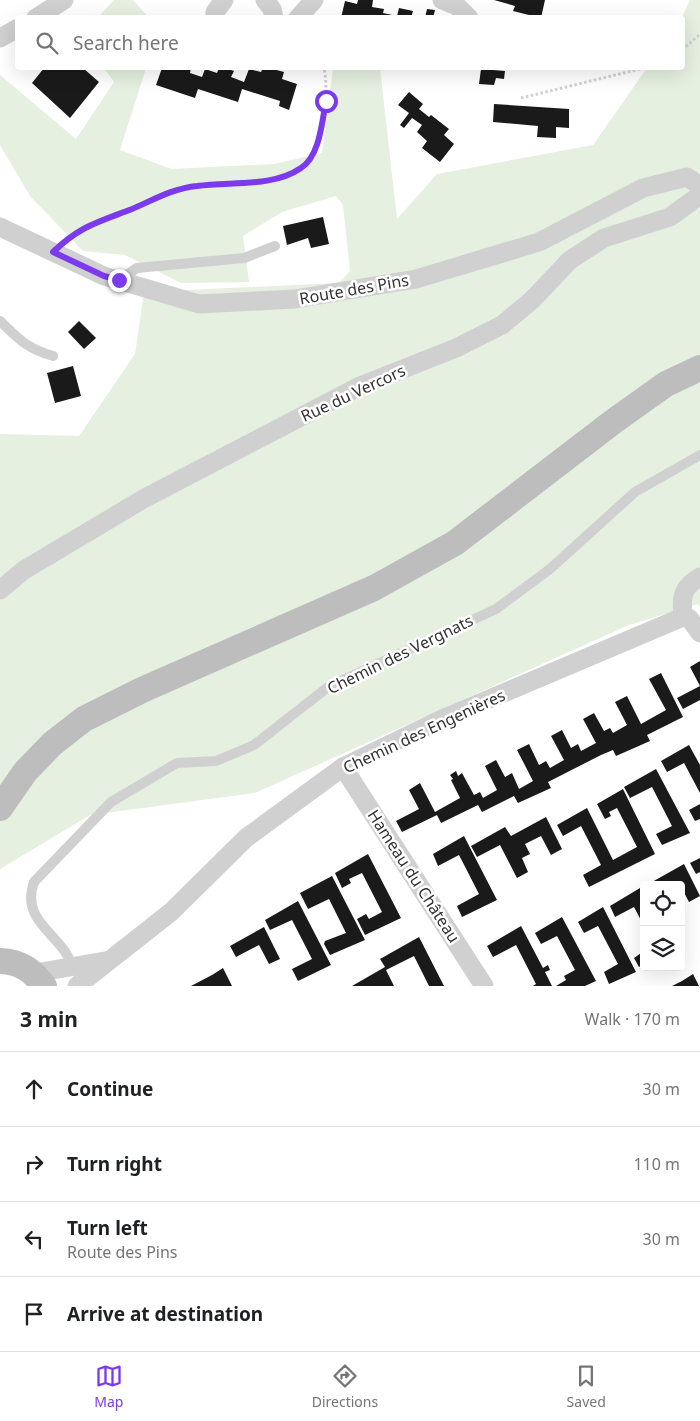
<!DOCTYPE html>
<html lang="en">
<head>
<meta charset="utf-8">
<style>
  :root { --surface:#fff; --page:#f2f2f2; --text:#202124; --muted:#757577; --line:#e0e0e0; --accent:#7c3aed }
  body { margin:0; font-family:"Noto Sans",sans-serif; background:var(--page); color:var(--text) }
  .controls { position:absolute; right:15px; bottom:15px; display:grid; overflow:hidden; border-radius:5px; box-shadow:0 5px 20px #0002 }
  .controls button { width:45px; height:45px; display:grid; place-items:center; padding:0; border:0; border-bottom:1px solid var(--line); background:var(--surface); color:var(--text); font:25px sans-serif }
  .stop { position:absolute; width:15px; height:15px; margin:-11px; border:4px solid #7c3aed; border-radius:50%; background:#fff }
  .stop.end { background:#7c3aed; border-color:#fff; box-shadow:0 1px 5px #0008 }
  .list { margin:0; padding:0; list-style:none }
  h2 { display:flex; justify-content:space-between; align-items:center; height:65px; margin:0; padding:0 20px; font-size:21px }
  h2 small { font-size:16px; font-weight:400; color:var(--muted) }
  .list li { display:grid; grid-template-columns:32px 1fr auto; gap:15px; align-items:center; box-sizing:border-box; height:75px; padding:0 20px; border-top:1px solid var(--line) }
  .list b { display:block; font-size:19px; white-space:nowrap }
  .list p { margin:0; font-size:16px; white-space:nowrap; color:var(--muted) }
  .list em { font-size:16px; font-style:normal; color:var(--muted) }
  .icon { flex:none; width:28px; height:28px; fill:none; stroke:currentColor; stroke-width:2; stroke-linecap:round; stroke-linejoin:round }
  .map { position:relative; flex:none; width:700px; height:986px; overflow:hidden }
  .search { position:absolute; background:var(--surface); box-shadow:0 5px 20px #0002; left:15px; right:15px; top:15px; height:55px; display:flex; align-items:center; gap:12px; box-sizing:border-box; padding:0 18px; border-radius:5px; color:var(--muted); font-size:19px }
  .sheet { height:365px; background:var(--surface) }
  nav { display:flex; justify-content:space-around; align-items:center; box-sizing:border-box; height:70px; border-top:1px solid var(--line); background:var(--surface); font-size:14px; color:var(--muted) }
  nav a { display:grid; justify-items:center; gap:2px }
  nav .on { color:var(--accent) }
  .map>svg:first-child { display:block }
</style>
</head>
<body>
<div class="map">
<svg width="700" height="986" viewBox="0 0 700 986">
  <rect width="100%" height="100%" fill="#fff"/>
  <g fill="#e5f0e1">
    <polygon points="114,0 133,0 148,17 98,17"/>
    <polygon points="690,0 700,0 700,607 698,604 629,625 255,793 90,815 0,869 0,434 79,436 135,354 144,292 339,283 350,271 343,205 336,196 282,212 243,236 249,282 181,283 125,255 83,251 30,196 0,145 0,75 76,139 114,82 104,68 146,68 120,150 171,169 274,164 322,153 333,68 380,68 397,219 437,174 593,145 647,68 682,68 682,17"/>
  </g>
  <g fill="#1a1a1a">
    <polygon points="358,0 373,0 372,7 384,9 383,13 397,16 399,8 413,11 411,18 341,18 345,1 357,4"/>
    <polygon points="494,0 545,0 541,18 513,11 515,6"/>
    <polygon points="427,9 435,10 433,18 425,18"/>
    <polygon points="44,68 52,70 54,68 83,68 99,82 70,118 32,83"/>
    <polygon points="162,68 191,68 190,73 202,77 205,69 217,73 219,68 225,68 234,71 231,77 244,82 249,69 261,72 263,68 269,68 284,72 282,79 297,84 289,110 279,106 280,101 242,89 238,102 198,89 195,98 156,85"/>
    <polygon points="481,69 505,71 504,79 496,78 494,85 479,84"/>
    <polygon points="409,92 423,104 419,109 429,117 431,115 449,129 444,135 454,144 440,162 422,148 427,141 417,132 422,125 412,118 404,128 400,125 409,113 398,105"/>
    <polygon points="494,104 569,109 569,128 556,127 556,138 537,137 538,126 493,122"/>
    <polygon points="323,217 329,244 311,248 308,238 287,245 283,226"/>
    <polygon points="79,321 96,338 84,349 68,332"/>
    <polygon points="73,366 81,396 55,403 47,373"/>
    <polygon points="700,661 700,686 690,667"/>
    <polygon points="661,673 683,717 647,735 650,741 616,756 613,750 601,755 548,782 551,788 518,803 514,796 482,812 478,805 441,823 437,815 402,832 396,821 419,809 409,790 420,783 435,812 460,798 451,780 453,779 450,775 456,771 458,776 462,773 474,795 480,792 483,798 497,790 485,766 496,760 505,777 512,773 519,789 533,781 517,750 529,744 539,765 546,761 550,768 564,760 551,736 562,730 571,748 578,744 581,751 596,743 583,719 594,713 604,731 610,728 613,733 627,725 615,702 627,696 641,724 666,710 649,679"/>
    <polygon points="700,686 700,700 683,709 677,698"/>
    <polygon points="689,745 700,765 700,793 684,763 667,772 661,761"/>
    <polygon points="656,769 690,833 662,845 656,834 672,826 652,787 630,798 624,787"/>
    <polygon points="623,789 655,854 589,887 583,875 601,865 581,826 563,836 557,825 587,808 613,860 637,847 617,808 609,812 611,816 605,819 597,804"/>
    <polygon points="700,804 700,819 695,821 689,810"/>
    <polygon points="546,817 562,849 551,855 541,836 525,844 530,854 522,858 528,872 517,878 500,845 477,857 471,846 505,827 511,836"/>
    <polygon points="464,836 497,900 462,917 457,906 479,894 459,855 438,866 433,854"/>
    <polygon points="368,854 401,918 365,935 357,919 366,914 369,919 382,912 362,873 349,879 351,883 342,888 335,873"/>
    <polygon points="700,858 700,872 696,874 690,863"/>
    <polygon points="684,864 700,896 689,902 679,883 653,885 652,882"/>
    <polygon points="332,876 365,940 330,955 324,944 325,941 346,933 329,899 308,909 300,893"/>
    <polygon points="640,888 644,896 644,926 634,907 615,917 610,906"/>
    <polygon points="298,901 331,965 298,981 292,969 312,959 292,920 270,930 265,920"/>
    <polygon points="603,907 636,972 609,984 604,972 618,964 598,926 584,933 578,922"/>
    <polygon points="562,917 596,981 585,986 556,986 566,980 564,976 575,970 557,936 541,944 535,933"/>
    <polygon points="521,926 543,968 548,965 550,970 545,972 552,986 533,986 536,984 516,945 493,957 487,946"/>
    <polygon points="264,927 280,959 269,964 259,945 236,957 230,946"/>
    <polygon points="419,937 444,986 429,986 414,956 386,970 394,986 352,986 385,967 380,959"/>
    <polygon points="644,951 644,964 639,967 634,958"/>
    <polygon points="223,968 232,986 191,986 212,975"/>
    <polygon points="693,974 699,986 672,986 682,981"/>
  </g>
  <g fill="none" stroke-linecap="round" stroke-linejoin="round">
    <g stroke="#d0d0d0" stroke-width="3" stroke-dasharray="2.5 2.5" stroke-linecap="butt">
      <polyline points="682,50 700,34"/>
      <polyline points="521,98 644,68"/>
      <path d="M66,240C85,222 111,218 134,208C154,200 173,191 194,186C245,176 308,197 321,128C325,108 328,88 324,68"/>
    </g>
    <g stroke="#d0d0d0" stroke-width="10">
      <polyline points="119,280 137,268 244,258 275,246"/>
      <path d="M0,321C19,339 27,349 53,356"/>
      <path d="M73,970C66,935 19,924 34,882L111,802L177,763L216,761L254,745L328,687L496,609L550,569L635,492L700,455"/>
    </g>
    <g stroke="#d0d0d0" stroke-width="19">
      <polyline points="265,0 272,9 274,18"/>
      <polyline points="442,0 457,6 469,18"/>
      <polyline points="36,18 64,0"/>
      <polyline points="215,18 215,12 224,0"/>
      <polyline points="298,18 314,0"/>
      <polyline points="0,38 18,28"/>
      <polyline points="0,227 104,276 199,304 295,299 416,279 539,242 643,188 687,177 700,186"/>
      <polyline points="0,590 24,570 145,498 360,386 456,348 502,325 532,300 570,260 604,238 670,217 700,195"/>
      <path d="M683,617C681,597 682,587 700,577"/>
      <polyline points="683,617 689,618 700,633"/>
      <polyline points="343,767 484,986"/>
      <polyline points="35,973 105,961"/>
      <polyline points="77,986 171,912 246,838 343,767 442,719 683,617"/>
    </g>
    <g stroke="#bdbdbd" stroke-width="26">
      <polyline points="0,808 25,772 52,744 84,719 142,690 374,588 455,543 614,421 666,384 700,368"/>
      <path d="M0,961C21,962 32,970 44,986"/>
    </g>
  </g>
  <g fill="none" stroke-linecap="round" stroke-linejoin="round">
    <path stroke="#7c3aed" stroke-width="6" d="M119,280L104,276L53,252C80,226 98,222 132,209C153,200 174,188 197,186C230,181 272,188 301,168C320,156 322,121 326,101"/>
  </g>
  <g text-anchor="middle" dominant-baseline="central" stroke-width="5" stroke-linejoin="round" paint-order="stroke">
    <g font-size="16" fill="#333" stroke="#fff">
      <text transform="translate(354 289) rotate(-10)">Route des Pins</text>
      <text transform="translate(353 393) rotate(-25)">Rue du Vercors</text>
      <text transform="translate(400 654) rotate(-26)">Chemin des Vergnats</text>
      <text transform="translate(424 731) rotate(-25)">Chemin des Engenières</text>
      <text transform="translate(414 876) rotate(57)">Hameau du Château</text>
    </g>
  </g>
</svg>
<div class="controls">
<button><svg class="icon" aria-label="locate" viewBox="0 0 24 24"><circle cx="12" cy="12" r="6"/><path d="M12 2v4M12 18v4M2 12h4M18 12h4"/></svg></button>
<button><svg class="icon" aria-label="layers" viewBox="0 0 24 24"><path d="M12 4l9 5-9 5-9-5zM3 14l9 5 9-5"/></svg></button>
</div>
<div class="stop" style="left:326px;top:101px"></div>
<div class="stop end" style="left:119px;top:280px"></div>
<div class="search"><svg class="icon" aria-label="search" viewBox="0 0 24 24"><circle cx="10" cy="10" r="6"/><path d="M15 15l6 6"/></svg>Search here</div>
</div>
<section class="sheet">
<h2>3 min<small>Walk · 170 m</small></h2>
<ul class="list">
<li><svg class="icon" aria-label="ahead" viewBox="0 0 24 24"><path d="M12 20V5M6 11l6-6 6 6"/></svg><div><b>Continue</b></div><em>30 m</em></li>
<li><svg class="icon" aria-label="right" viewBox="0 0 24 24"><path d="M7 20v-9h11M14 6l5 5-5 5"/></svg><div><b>Turn right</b></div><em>110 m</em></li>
<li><svg class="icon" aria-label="left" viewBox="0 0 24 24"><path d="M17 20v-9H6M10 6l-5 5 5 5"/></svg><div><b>Turn left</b><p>Route des Pins</p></div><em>30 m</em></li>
<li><svg class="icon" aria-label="arrive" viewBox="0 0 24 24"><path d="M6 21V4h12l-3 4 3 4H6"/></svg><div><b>Arrive at destination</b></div></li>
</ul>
</section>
<nav>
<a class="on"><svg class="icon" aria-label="map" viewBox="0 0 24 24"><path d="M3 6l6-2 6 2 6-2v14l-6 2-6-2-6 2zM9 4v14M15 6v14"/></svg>Map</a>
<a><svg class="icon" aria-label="directions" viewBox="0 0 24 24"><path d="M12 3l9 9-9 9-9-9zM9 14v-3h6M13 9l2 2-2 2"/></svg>Directions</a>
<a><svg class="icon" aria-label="saved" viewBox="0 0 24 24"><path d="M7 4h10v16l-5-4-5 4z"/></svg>Saved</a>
</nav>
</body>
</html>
